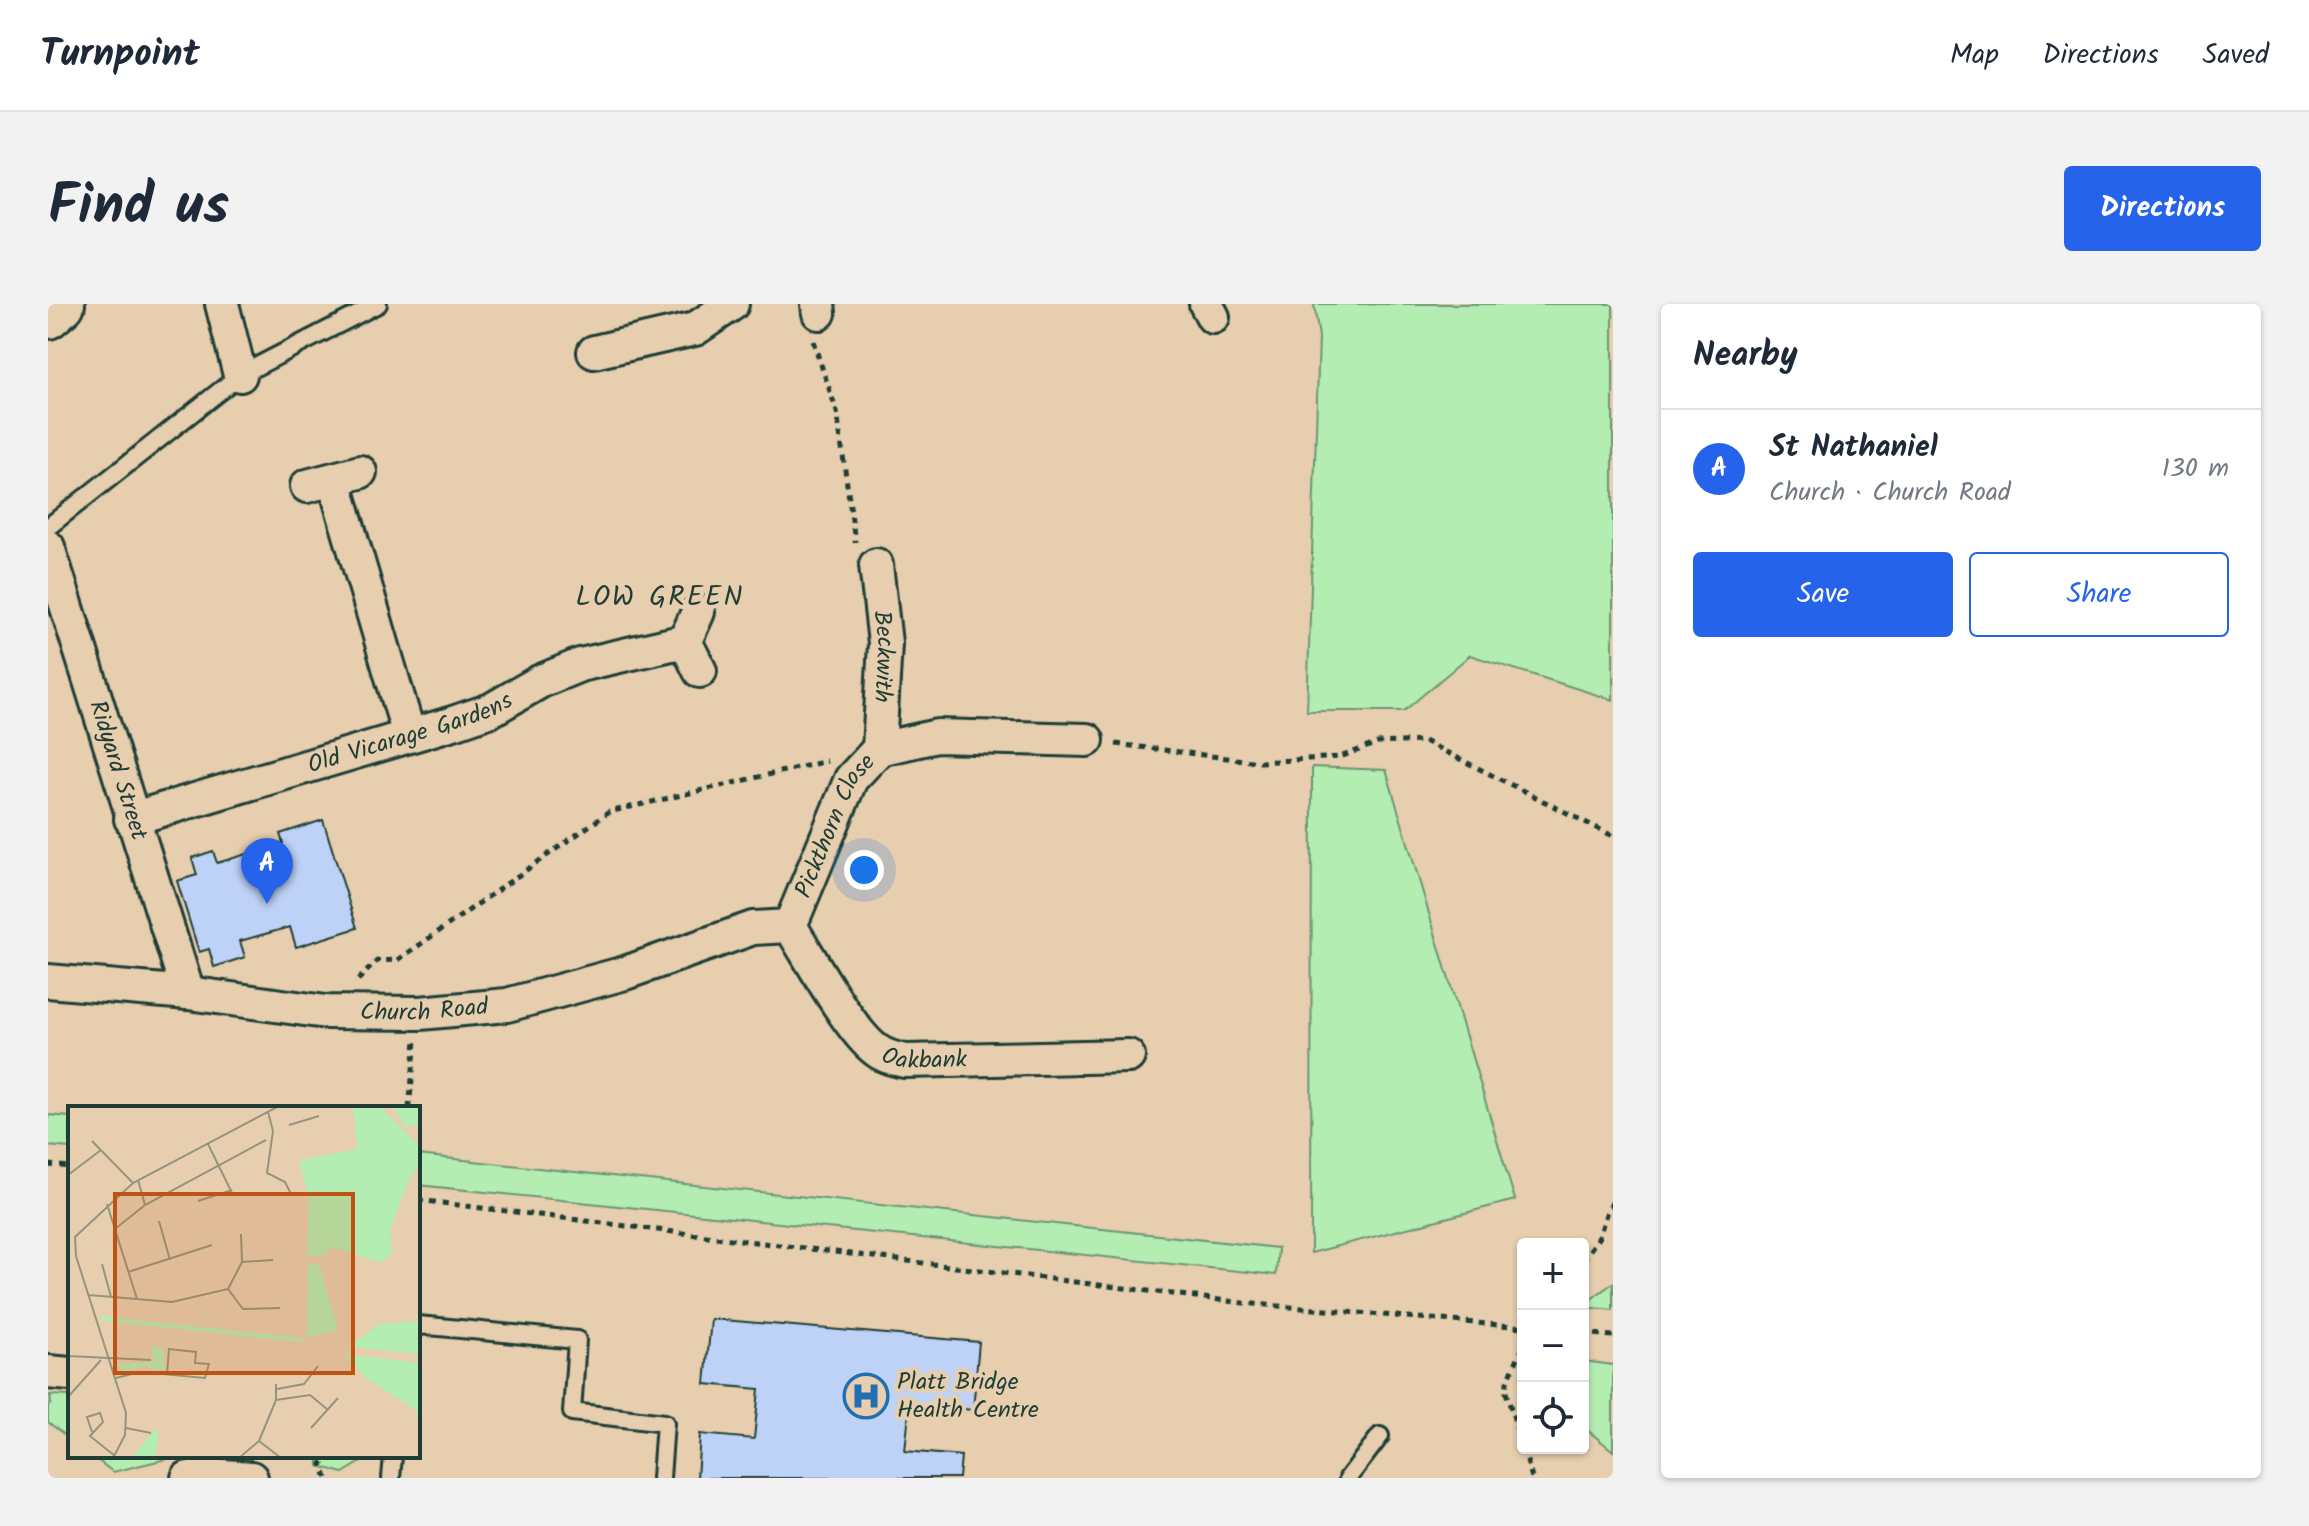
<!DOCTYPE html>
<html lang="en">
<head>
<meta charset="utf-8">
<style>
  :root { --surface:#fff; --page:#f2f2f3; --text:#1f2937; --muted:#747a83; --line:#e0e1e3; --accent:#2563eb }
  body { margin:0; font-family:Kalam,sans-serif; background:var(--page); color:var(--text) }
  .controls { position:absolute; right:24px; bottom:24px; display:grid; overflow:hidden; border-radius:8px; box-shadow:0 2px 6px #0004 }
  .controls button { width:72px; height:72px; display:grid; place-items:center; padding:0; border:0; border-bottom:2px solid var(--line); background:var(--surface); color:var(--text); font:40px sans-serif }
  .you { position:absolute; left:816px; top:566px; width:28px; height:28px; margin:-20px; border:6px solid #fff; border-radius:50%; background:#1a73e8; box-shadow:0 0 0 12px #1a73e833 }
  .badge { display:grid; place-items:center; width:52px; height:52px; border-radius:50%; background:var(--accent); color:#fff; font-size:26px; font-weight:700 }
  .pin { position:absolute; translate:-50% -66px; filter:drop-shadow(0 2px 4px #0008) }
  .pin::after { content:''; position:absolute; top:42px; width:28px; height:24px; background:inherit; clip-path:polygon(0 0,100% 0,50% 100%) }
  .list { margin:0; padding:0; list-style:none }
  h2 { display:flex; justify-content:space-between; align-items:center; height:104px; margin:0; padding:0 32px; font-size:34px }
  h2 small { font-size:26px; font-weight:400; color:var(--muted) }
  .list li { display:grid; grid-template-columns:52px 1fr auto; gap:24px; align-items:center; box-sizing:border-box; height:120px; padding:0 32px; border-top:2px solid var(--line) }
  .list b { display:block; font-size:30px; white-space:nowrap }
  .list p { margin:0; font-size:26px; white-space:nowrap; color:var(--muted) }
  .list em { font-size:26px; font-style:normal; color:var(--muted) }
  .actions { display:flex; gap:16px; padding:24px 32px }
  .actions a { flex:1; padding:18px 0; border:2px solid var(--accent); border-radius:8px; text-align:center; font-size:28px; color:var(--accent) }
  .actions .main { background:var(--accent); color:#fff }
  .icon { flex:none; width:44px; height:44px; fill:none; stroke:currentColor; stroke-width:2; stroke-linecap:round; stroke-linejoin:round }
  .map { position:relative; flex:none; width:1565px; height:1174px; overflow:hidden; border-radius:8px }
  header { display:flex; align-items:center; gap:48px; box-sizing:border-box; height:112px; padding:0 40px; background:var(--surface); border-bottom:2px solid var(--line) }
  header strong { font-size:38px }
  nav { display:flex; gap:44px; margin-inline-start:auto; font-size:28px }
  .intro { display:flex; align-items:center; justify-content:space-between; box-sizing:border-box; height:192px; padding:0 48px }
  h1 { margin:0; font-size:56px }
  .button { padding:20px 36px; border-radius:8px; background:var(--accent); color:#fff; font-size:28px; font-weight:700 }
  main { display:flex; gap:48px; padding:0 48px }
  aside { flex:1; background:var(--surface); border-radius:8px; box-shadow:0 2px 6px #0004 }
  .map>svg:first-child { display:block }
</style>
</head>
<body>
<header>
<strong>Turnpoint</strong>
<nav><a>Map</a><a>Directions</a><a>Saved</a></nav>
</header>
<div class="intro"><h1>Find us</h1><a class="button">Directions</a></div>
<main>
<div class="map">
<svg width="1565" height="1174" viewBox="0 0 1565 1174">
  <rect width="100%" height="100%" fill="#e6ceaf"/>
  <filter id="ink" filterUnits="userSpaceOnUse"><feTurbulence type="fractalNoise" baseFrequency=".0125" numOctaves="2"/><feDisplacementMap in="SourceGraphic" scale="16" xChannelSelector="R" yChannelSelector="G"/><feConvolveMatrix kernelMatrix="1 2 1 2 8 2 1 2 1" color-interpolation-filters="sRGB"/></filter>
  <g filter="url(#ink)">
    <g fill="#b4edb1" stroke="#6a9572" stroke-width="2">
      <polygon points="1266,0 1565,0 1565,396 1422,351 1356,407 1259,407 1271,33"/>
      <polygon points="1264,463 1338,466 1467,896 1263,949"/>
      <polygon points="0,811 22,813 22,844 0,842"/>
      <polygon points="370,851 1230,944 1228,971 370,881"/>
      <polygon points="1565,979 1565,1006 1535,1003 1535,1001"/>
      <polygon points="1535,1057 1565,1061 1565,1147 1538,1125 1535,1119"/>
      <polygon points="2,1091 22,1092 22,1135 0,1118 0,1101 3,1100"/>
      <polygon points="44,1152 130,1152 65,1168"/>
      <polygon points="271,1152 323,1152 295,1169 271,1162"/>
    </g>
    <g fill="#bed2f7" stroke="#1f3d34" stroke-width="2">
      <polygon points="275,516 309,624 248,643 242,623 192,637 197,653 166,663 161,645 151,648 129,577 149,571 144,554 165,547 169,559 235,539 232,530"/>
      <polygon points="663,1015 931,1038 925,1106 862,1100 857,1147 913,1152 911,1174 649,1174 652,1130 706,1135 711,1085 657,1080"/>
    </g>
    <g fill="none" stroke-linecap="round" stroke-linejoin="round">
      <g stroke="#1f3d34" stroke-width="22">
        <g id="lane">
          <polyline points="0,223 192,71 330,0"/>
          <polyline points="370,1021 529,1036 524,1108 617,1119 613,1174"/>
          <polyline points="343,1174 345,1152"/>
          <polyline points="1300,1174 1332,1132"/>
        </g>
      </g>
      <g stroke="#1f3d34" stroke-width="38">
        <g id="street">
          <polyline points="174,0 192,71"/>
          <polyline points="770,0 771,9"/>
          <polyline points="1158,0 1165,13"/>
          <polyline points="546,48 647,25 684,0"/>
          <polyline points="286,176 361,431"/>
          <polyline points="259,182 312,168"/>
          <path id="s1" d="M0,243L140,689"/>
          <path id="s2" d="M828,261L837,339L831,445"/>
          <polyline points="650,308 637,337 652,367"/>
          <path id="s3" d="M83,515L405,419L443,406L493,377L532,361L637,337"/>
          <path id="s4" d="M742,622L803,475L831,445L889,432L1039,436"/>
          <path id="s5" d="M742,622C762,653 801,726 828,746C837,753 847,755 857,757L1080,752"/>
          <path id="s6" d="M0,677L140,689L278,708L372,709L459,701L577,669L705,624L742,622"/>
          <polyline points="0,1068 22,1070"/>
          <polyline points="140,1174 162,1171 203,1174"/>
        </g>
      </g>
      <g stroke="#1f3d34" stroke-width="50">
        <polyline id="primary" points="0,12 14,0"/>
      </g>
      <g stroke="#1f3d34" stroke-width="5" stroke-dasharray="6 6" stroke-linecap="butt">
        <polyline points="765,37 789,108 807,238"/>
        <polyline points="1068,440 1211,458 1292,453 1330,439 1376,437 1565,532"/>
        <polyline points="310,676 329,657 350,656 561,508 779,457"/>
        <polyline points="361,804 368,737"/>
        <polyline points="0,861 22,863"/>
        <polyline points="370,896 1196,999 1475,1023"/>
        <polyline points="1535,956 1551,933 1558,910 1565,897"/>
        <polyline points="1535,1029 1565,1032"/>
        <polyline points="1475,1043 1459,1078 1458,1088 1484,1174"/>
        <polyline points="279,1174 274,1160 281,1152"/>
      </g>
      <use href="#lane" stroke="#e6ceaf" stroke-width="16"/>
      <use href="#street" stroke="#e6ceaf" stroke-width="32"/>
      <use href="#primary" stroke="#e6ceaf" stroke-width="44"/>
    </g>
  </g>
  <defs>
    <g id="hospital-ring" transform="scale(2.3)"><circle r="9.5" fill="#e6ceaf" stroke="#1f6fb2" stroke-width="1.5"/><path d="M-5-5h3v3.5h4V-5h3V5h-3V1.5h-4V5h-3Z" fill="#1f6fb2"/></g>
  </defs>
  <g fill-rule="evenodd">
    <use href="#hospital-ring" x="818" y="1092"/>
  </g>
  <g text-anchor="middle" dominant-baseline="central" stroke-width="8" stroke-linejoin="round" paint-order="stroke">
    <g font-size="24" fill="#1f3d34" stroke="#e6ceaf">
      <text stroke="none"><textPath href="#s2" startOffset="92">Beckwith</textPath></text>
      <text stroke="none"><textPath href="#s3" startOffset="292">Old Vicarage Gardens</textPath></text>
      <text stroke="none"><textPath href="#s1" startOffset="234">Ridyard Street</textPath></text>
      <text stroke="none"><textPath href="#s4" startOffset="110">Pickthorn Close</textPath></text>
      <text stroke="none"><textPath href="#s6" startOffset="378">Church Road</textPath></text>
      <text stroke="none"><textPath href="#s5" startOffset="202">Oakbank</textPath></text>
    </g>
    <g font-size="24" fill="#1f3d34" stroke="#e6ceaf" text-anchor="start">
      <text x="849" y="1078">Platt Bridge<tspan x="849" dy="28">Health Centre</tspan></text>
    </g>
    <g font-size="28" letter-spacing="2" fill="#1f3d34" stroke="#e6ceaf">
      <text x="612" y="293">LOW GREEN</text>
    </g>
  </g>
  <g transform="translate(20 802)">
    <rect width="352" height="352" fill="#e6ceaf"/>
    <path d="M285,0H311L352,40V59L341,73L322,124L324,147L314,157L264,141L254,150H239L241,93L231,54L289,43ZM352,0V18L338,21L324,1ZM240,158L251,159L270,224L239,232ZM32,210L234,232V236L34,215ZM352,215V248L280,241L312,218ZM82,241L95,242L97,263L92,266L78,260L57,266L47,258L86,256ZM276,248L352,257V319L348,304L299,273ZM87,323L91,325L87,352H70L66,349Z" fill="#b4edb1"/>
    <path fill="none" stroke="#96947e" stroke-width="2" d="M200,6L205,25L199,67L217,76L224,90M221,19L251,10M24,35L65,77M140,38L165,89M0,69L33,44M70,74L77,99M130,95L164,84M39,98L69,193M91,115L102,154M47,123L77,99L198,34M173,128L174,156M34,158L43,191M60,166L144,139M160,183L174,156L205,154M160,183L175,203L212,202M21,189L104,196L160,183M0,250L83,254M48,272L72,266L137,272L141,258L127,257L128,246L101,243L99,268M209,283L236,278L250,260M0,291L33,254M208,294L242,289L259,303M58,322L83,327M243,322L270,292M24,326L19,311L32,307L35,316L22,330L47,350M191,335L208,294V278M45,352L57,329L58,307L8,150L7,131L65,77L211,0M171,352L191,335L213,352"/>
    <path fill="#c05314" fill-opacity="0.15" stroke="#c05314" stroke-width="4" d="M47,88H285V267H47Z"/>
    <rect width="352" height="352" fill="none" stroke="#1f3d34" stroke-width="4"/>
  </g>
</svg>
<div class="controls">
<button>+</button>
<button>−</button>
<button><svg class="icon" aria-label="locate" viewBox="0 0 24 24"><circle cx="12" cy="12" r="6"/><path d="M12 2v4M12 18v4M2 12h4M18 12h4"/></svg></button>
</div>
<div class="you"></div>
<div class="pin badge" style="left:219px;top:600px">A</div>
</div>
<aside>
<h2>Nearby<small></small></h2>
<ul class="list">
<li><span class="badge">A</span><div><b>St Nathaniel</b><p>Church · Church Road</p></div><em>130 m</em></li>
</ul>
<div class="actions"><a class="main">Save</a><a>Share</a></div>
</aside>
</main>
</body>
</html>
